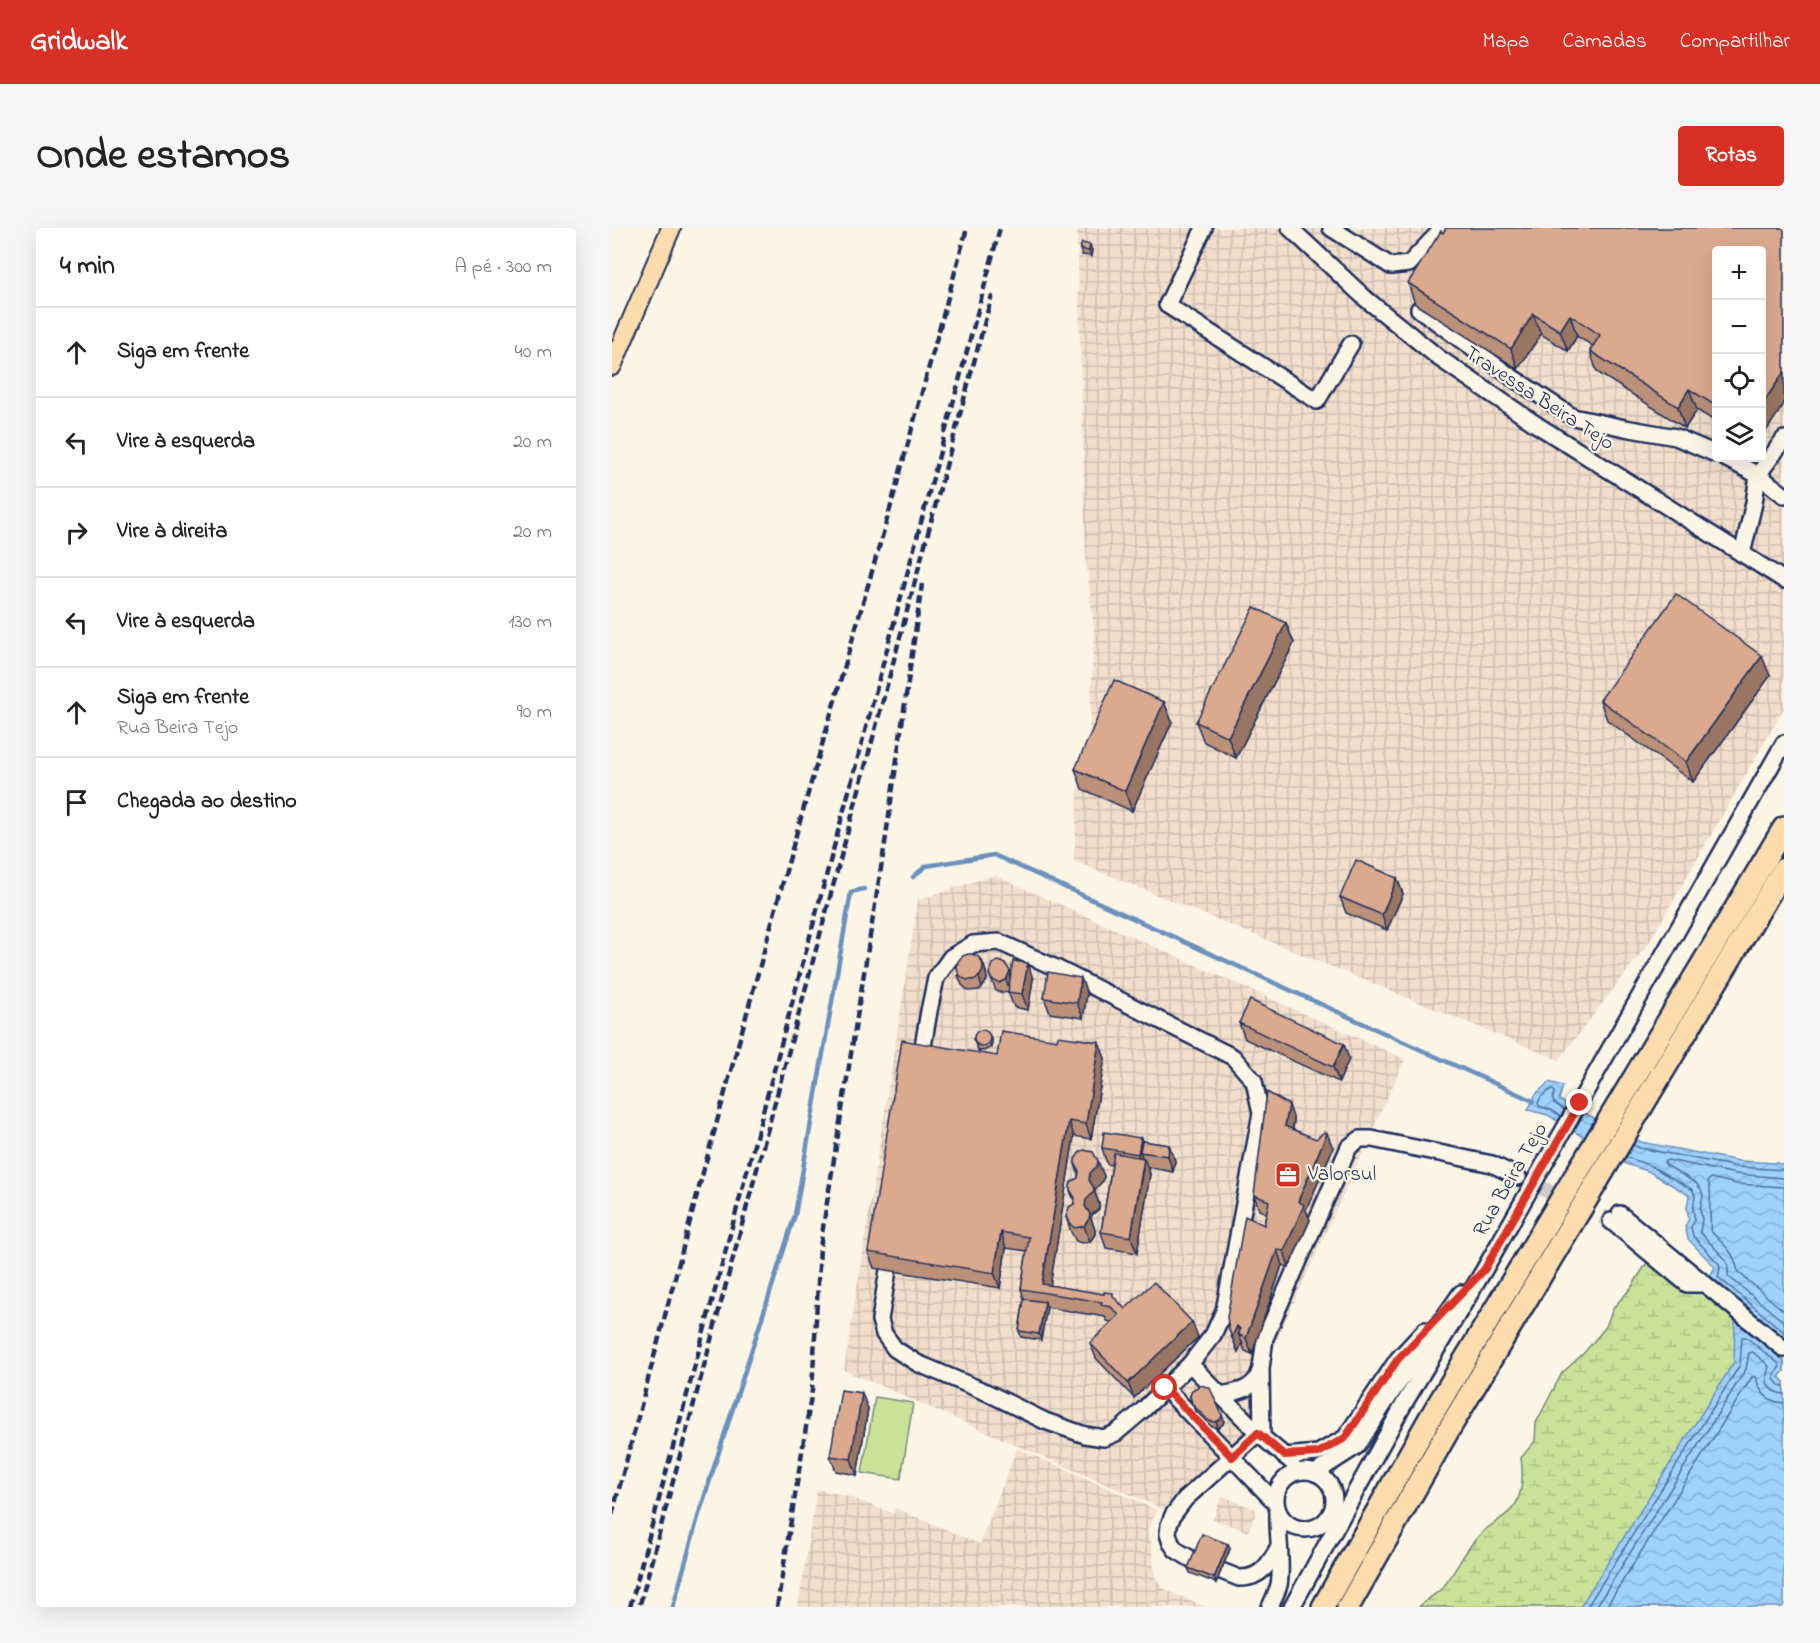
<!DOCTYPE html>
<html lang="pt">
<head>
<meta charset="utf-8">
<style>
  :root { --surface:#fff; --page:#f6f6f6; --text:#222; --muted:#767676; --line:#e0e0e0; --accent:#d93025 }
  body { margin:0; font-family:"Indie Flower",sans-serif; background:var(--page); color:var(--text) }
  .controls { position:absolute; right:18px; top:18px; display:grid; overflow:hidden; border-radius:6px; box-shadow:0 6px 24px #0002 }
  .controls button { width:54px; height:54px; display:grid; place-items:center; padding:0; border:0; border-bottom:2px solid var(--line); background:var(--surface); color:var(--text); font:30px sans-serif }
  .stop { position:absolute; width:18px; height:18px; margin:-14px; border:4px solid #d93025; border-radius:50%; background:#fff }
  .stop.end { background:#d93025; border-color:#fff; box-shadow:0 2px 6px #0008 }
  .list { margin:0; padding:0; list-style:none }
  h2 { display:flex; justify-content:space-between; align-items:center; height:78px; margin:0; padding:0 24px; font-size:26px }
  h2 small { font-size:20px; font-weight:400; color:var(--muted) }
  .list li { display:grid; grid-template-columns:39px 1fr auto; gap:18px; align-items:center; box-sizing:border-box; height:90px; padding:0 24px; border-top:2px solid var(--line) }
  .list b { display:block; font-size:22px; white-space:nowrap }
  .list p { margin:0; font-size:20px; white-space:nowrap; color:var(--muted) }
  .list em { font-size:20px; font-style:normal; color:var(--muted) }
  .icon { flex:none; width:33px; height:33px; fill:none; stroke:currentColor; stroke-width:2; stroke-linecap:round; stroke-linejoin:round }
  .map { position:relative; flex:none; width:1172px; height:1379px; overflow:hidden; border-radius:6px }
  header { display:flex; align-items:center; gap:36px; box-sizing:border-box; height:84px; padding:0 30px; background:var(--accent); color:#fff }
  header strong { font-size:28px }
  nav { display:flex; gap:33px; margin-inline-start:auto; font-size:21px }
  .intro { display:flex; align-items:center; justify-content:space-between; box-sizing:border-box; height:144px; padding:0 36px }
  h1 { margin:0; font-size:42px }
  .button { padding:15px 27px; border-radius:6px; background:var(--accent); color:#fff; font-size:21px; font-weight:700 }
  main { display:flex; gap:36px; padding:0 36px }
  aside { flex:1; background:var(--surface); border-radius:6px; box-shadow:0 6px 24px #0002 }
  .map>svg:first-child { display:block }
</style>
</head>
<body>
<header>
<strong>Gridwalk</strong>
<nav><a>Mapa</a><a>Camadas</a><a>Compartilhar</a></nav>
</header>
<div class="intro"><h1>Onde estamos</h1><a class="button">Rotas</a></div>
<main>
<aside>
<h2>4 min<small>A pé · 300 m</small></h2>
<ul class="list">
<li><svg class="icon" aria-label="ahead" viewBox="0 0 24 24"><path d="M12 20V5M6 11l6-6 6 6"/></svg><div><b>Siga em frente</b></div><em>40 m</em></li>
<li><svg class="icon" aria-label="left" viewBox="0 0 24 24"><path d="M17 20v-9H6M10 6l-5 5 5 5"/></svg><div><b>Vire à esquerda</b></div><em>20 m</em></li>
<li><svg class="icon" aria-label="right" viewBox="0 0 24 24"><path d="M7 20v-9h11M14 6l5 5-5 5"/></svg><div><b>Vire à direita</b></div><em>20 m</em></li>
<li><svg class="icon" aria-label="left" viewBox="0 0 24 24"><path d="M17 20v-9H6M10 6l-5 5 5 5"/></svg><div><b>Vire à esquerda</b></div><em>130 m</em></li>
<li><svg class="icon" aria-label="ahead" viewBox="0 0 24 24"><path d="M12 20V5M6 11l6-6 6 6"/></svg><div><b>Siga em frente</b><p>Rua Beira Tejo</p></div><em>90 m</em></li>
<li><svg class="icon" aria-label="arrive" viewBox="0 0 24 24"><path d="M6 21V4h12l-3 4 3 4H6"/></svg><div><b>Chegada ao destino</b></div></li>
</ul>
</aside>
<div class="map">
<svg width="1172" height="1379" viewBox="0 0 1172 1379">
  <defs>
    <pattern id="industrial-grid" width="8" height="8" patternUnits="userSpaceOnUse" patternTransform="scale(1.5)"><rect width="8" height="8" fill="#f2decb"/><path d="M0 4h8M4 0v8" fill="none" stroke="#cfbfb1"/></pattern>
    <pattern id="wetland-marsh" width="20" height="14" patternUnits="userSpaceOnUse" patternTransform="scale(1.5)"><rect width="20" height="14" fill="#cae298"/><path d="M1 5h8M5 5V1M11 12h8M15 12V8" fill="none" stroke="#adc285"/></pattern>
    <pattern id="water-waves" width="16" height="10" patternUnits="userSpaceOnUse" patternTransform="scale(1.5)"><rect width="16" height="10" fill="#9ed1fc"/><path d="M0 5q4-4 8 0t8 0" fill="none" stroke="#88b4da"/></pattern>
  </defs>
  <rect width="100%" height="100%" fill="#fcf5e5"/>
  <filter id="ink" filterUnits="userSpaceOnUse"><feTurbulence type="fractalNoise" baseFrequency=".0167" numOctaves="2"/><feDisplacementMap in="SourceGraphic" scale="12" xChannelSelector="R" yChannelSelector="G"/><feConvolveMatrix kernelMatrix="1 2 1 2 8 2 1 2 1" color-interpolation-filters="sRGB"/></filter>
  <g filter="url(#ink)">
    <g fill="url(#industrial-grid)" fill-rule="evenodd">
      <path d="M465,0H1172V480L1038,713L947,832L462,633L466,561L476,541L482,401L474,332ZM1104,22H1150V230H1104Z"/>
      <polygon points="382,647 793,831 661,1120 646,1191 551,1281 232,1142 306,672"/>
      <polygon points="405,1220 545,1282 535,1303 539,1313 543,1349 551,1360 558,1364 594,1379 186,1379 205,1261 238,1269 282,1286 283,1280 368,1316"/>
      <polygon points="610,1268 645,1282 636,1304 601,1291"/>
    </g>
    <path fill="url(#wetland-marsh)" stroke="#72887b" stroke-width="1.5" d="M1036,1033L1069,1061L1087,1063L1172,1133V1143L1167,1149L1172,1154L1073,1379H807C815,1371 826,1365 832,1358C846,1340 855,1317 873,1302C884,1293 901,1285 906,1271C911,1258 911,1243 909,1230L923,1213L924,1195L950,1145L971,1126L993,1100L1002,1079L1019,1060Z"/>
    <polygon fill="#cae298" stroke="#72887b" stroke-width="1.5" points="263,1169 301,1175 289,1251 250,1245"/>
    <g fill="url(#water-waves)" stroke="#6a90bd" stroke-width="1.5">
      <polygon points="937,854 951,858 947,872 1029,914 1127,933 1165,935 1172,937 1172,1112 1097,1050 1103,1039 1076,1011 1073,998 1077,991 1075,981 1077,967 1036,943 1014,936 936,887 916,882 924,866"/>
      <polygon points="1123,1093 1172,1133 1172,1143 1167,1149 1172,1154 1172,1379 968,1379 1122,1134"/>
    </g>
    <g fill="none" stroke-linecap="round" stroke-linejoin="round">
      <g stroke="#4f709d" stroke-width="1.5">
        <polyline points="949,888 939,882 927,878 926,875 929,869 938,862 941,862 943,864 941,871 942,875 953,882"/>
        <polyline points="1021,917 1028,920 1126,939 1172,942"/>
        <polyline points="1014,929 1039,938 1081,962 1083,968 1081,981 1083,992 1079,999 1081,1008 1107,1036 1108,1040 1106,1049 1172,1104"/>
        <polyline points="1172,950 1124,946 1056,932 1052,934 1054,937 1084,955 1089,961 1091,968 1088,981 1090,991 1088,1004 1114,1032 1116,1038 1116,1048 1172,1094"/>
        <path d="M1172,959L1125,956L1099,950L1096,953C1101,966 1097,970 1098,982C1098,989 1099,995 1098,1002C1112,1018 1122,1022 1126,1044L1172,1083"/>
        <polyline points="975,1379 1128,1137 1130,1109 1134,1109 1167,1136 1168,1139 1162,1146 1162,1151 1167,1157 1172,1158"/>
        <path d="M984,1379L1134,1141L1137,1125L1141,1124L1157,1138C1153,1152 1153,1164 1172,1166"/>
        <path d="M994,1379L1140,1149H1144C1147,1164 1156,1174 1172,1175"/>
      </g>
      <g stroke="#6a90bd" stroke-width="4.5">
        <polyline points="301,649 314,638 382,627 921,873"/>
        <polyline points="61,1379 86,1289 183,987 239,664 252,661"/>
      </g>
      <polyline stroke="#cfcdca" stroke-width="15" stroke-dasharray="15 8" stroke-linecap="butt" points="906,949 999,993"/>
      <g stroke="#1b2f5e" stroke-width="20">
        <g id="minor">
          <polyline points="592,0 555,77 705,173 739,116"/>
          <polyline points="678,0 754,71 827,130 925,197 1172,352"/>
          <polyline points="719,0 779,38 797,36 831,0"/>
          <polyline points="807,81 898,148 961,189 1013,200 1064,209 1104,226"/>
          <polyline points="1113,230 1146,247 1172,267"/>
          <polyline points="1130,326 1142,275 1146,247 1172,211"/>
          <polyline points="1008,986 1093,1056"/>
          <polyline points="999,993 1075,1056 1093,1056 1172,1121"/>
          <polyline points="276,1042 268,1092 272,1106 283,1121 305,1135 376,1165 433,1193 473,1207 492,1210 504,1205 531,1182 578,1136 601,1107 612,1083 649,885 642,853 621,829 442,739 387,714 361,716 339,729 324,750 317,783 309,830"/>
          <polyline points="578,1136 650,1209 680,1234"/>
          <polyline points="553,1160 663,1274"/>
          <path d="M608,1167C625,1164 643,1162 648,1143"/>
          <path d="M646,1205L573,1271L561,1287L557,1297L556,1306L559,1315L564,1322L579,1331L627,1350C649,1351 658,1335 667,1318"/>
          <polyline points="650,1209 649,1140 653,1110 737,919 748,911 760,911 880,936 906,949"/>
          <polyline points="672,1228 706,1225 733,1210 786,1131 813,1102"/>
          <circle cx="693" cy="1272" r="29"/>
          <polyline points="703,1245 745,1218 780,1164 849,1065"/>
          <path d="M658,1379C661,1372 665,1364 667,1357C671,1337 665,1307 666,1285"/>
          <polyline points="680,1379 793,1174 872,1042 1172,515"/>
        </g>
      </g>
      <g stroke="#1b2f5e" stroke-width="22">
        <polyline id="major" points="0,138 59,0"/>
      </g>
      <g stroke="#1b2f5e" stroke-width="26">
        <g id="highway">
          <polyline points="711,1379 818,1190 1172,600"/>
          <polyline points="736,1379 837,1201 1172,641"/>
        </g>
      </g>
      <use href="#minor" stroke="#fcf5e5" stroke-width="15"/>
      <use href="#major" stroke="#fcdcac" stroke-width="18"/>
      <use href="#highway" stroke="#fcdcac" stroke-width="21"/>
      <g stroke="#1b2f5e" stroke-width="4.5" stroke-dasharray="9 4.5" stroke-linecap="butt">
        <polyline points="0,1287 90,948 182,614 278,281 355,0"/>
        <polyline points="28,1376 380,67"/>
        <polyline points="18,1379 388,0"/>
        <polyline points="165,1379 200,1162 208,1020 212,993 273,615 310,356"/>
      </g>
    </g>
    <g fill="#bc917a" stroke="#1b2f5e" stroke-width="1.5">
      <polygon points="468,21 480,22 479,28 470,27"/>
      <polygon points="1104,22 1104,194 1085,182 1073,200 985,144 978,123 981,118 965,108 956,123 929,106 906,141 803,76 796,55"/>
      <polygon points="674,395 682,415 624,530 592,514 584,494"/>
      <polygon points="1158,448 1081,554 995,492 988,472"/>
      <polygon points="552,474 560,494 520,583 470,561 463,541"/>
      <polygon points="785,650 791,666 775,702 734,685 728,669"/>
      <polygon points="370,733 374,744 375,752 370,760 367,762 357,763 350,757 346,747"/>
      <polygon points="398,743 399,745 421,751 416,782 402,779 396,764 391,765 384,763 377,746"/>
      <polygon points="475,765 471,790 438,785 432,770"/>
      <polygon points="627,795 737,831 727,854 633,811"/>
      <polygon points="361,811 380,814 379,819 372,823 366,822"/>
      <polygon points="385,828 493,830 479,911 462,908 438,1057 503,1071 513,1081 580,1094 586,1109 522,1170 484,1130 478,1115 500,1094 495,1093 493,1089 434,1079 429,1112 409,1109 407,1103 412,1071 409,1061 415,1023 394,1020 388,1060 262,1040 256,1024"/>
      <polygon points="682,892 681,902 721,920 694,982 698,992 677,1039 670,1037 640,1126 633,1123 630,1115 626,1124 617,1102 652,997 654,985 647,982 642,967"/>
      <polygon points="529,910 530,913 557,917 563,933 561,944 536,939 538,946 525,1025 494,1020 489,1004 500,937 495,936 490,920"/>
      <polygon points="463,935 492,948 491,953 484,960 483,965 487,976 487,981 480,987 479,990 483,1002 483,1006 478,1014 469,1015 464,1013 459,1004 454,989 462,976 462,973 458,962 466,950 466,946"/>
      <polygon points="578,1168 612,1192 611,1196 606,1200 599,1198 582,1181"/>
      <polygon points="256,1181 245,1247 224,1243 218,1228"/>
      <polygon points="616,1316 618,1321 604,1355 578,1345 576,1340"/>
    </g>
    <g fill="#997663" stroke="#1b2f5e" stroke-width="1.5">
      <polygon points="478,17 480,22 479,28 477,23"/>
      <polygon points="921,86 929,106 906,141 899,121"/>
      <polygon points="958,87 965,108 956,123 948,103"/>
      <polygon points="1172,144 1172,176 1149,211 1149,178"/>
      <polygon points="1077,161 1085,182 1073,200 1066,179"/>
      <polygon points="674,395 682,415 624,530 616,509"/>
      <polygon points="1150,428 1158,448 1081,554 1074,534"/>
      <polygon points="552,474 560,494 520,583 513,563"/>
      <polygon points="785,650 791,666 775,702 770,687"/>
      <polygon points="370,733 374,744 375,752 370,760 367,750"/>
      <polygon points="416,735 421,751 416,782 410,766"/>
      <polygon points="398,743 402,753 398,763 394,752"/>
      <polygon points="469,750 475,765 471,790 465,775"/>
      <polygon points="378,808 380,814 379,819 377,814"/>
      <polygon points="487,814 493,830 479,911 474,896"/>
      <polygon points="732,816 737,831 727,854 721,839"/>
      <polygon points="677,877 682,892 679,914 673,898"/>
      <polygon points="457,893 462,908 437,1065 430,1056"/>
      <polygon points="715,905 721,920 694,982 698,992 677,1039 672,1023 686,973"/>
      <polygon points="529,910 534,924 528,924 532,933 532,930 538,946 525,1025 519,1009 531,940 526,926"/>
      <polygon points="557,917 563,933 561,944 556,928"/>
      <polygon points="486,933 492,948 491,953 484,960 483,965 487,976 487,981 480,987 479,990 483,1002 483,1006 478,1014 472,998 473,978 478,945"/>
      <polygon points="389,1004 394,1020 388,1060 382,1045"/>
      <polygon points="665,1022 670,1037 640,1126 634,1110"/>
      <polygon points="433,1074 435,1080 429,1112 427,1106"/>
      <polygon points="580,1094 586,1109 522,1170 516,1155"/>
      <polygon points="625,1098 629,1108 627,1107 630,1115 626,1124 620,1109"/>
      <polygon points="250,1165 256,1181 245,1247 239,1231"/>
      <polygon points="610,1187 612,1192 611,1196 606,1200 604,1194"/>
      <polygon points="616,1316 618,1321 604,1355 602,1350"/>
    </g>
    <g fill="#dba98e" stroke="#1b2f5e" stroke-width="1.5">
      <polygon points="834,0 1172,0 1172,144 1149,178 1149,22 1104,22 1104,178 1077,161 1066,179 978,123 988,107 958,87 948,103 921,86 899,121 796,55 829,3 831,5"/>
      <polygon points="470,15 478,17 477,23 468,21"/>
      <polygon points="1064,366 1150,428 1074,534 988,472"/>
      <polygon points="642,379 674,395 616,509 584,494"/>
      <polygon points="502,452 552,474 513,563 463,541"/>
      <polygon points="744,632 785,650 770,687 728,669"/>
      <circle cx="358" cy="739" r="13"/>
      <polygon points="386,733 393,735 398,743 394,752 387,755 380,752 377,746 380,736"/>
      <polygon points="401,733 416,735 410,766 396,764"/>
      <polygon points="436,744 469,750 465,775 432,770"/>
      <polygon points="638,772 732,816 721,839 627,795"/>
      <circle cx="370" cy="810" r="8"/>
      <polygon points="389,803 445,812 446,808 487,814 474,896 457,893 430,1056 492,1066 492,1064 501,1065 501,1068 513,1081 542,1054 580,1094 516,1155 478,1115 507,1087 499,1079 489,1077 490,1074 409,1061 417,1009 389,1004 382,1045 256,1024 290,812 385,828"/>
      <polygon points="655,864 677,877 673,898 704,911 712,904 715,905 686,973 692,977 672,1023 665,1022 634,1110 627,1107 628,1101 625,1098 620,1109 617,1102 615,1089 633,988 652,997 657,973 642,967"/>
      <polygon points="492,904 529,910 526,926 490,920"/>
      <polygon points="530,913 557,917 556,928 528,924"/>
      <polygon points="472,922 481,924 486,933 485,938 478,945 477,952 482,960 481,965 474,972 473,978 478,986 477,991 472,998 463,1000 459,997 454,989 457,979 462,976 463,970 458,962 458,957 460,953 466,950 467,943 463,935 463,931 468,924"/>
      <polygon points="502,925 532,930 519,1009 489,1004"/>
      <polygon points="412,1071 433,1074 427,1106 407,1103"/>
      <polygon points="589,1157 598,1160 610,1187 609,1191 604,1194 597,1193 580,1176 578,1168 580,1162"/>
      <polygon points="229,1162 250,1165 239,1231 218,1228"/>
      <polygon points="590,1306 616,1316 602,1350 576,1340"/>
    </g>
  </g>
  <g fill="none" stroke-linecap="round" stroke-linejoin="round" filter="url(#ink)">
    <polyline stroke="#d93025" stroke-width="8" points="553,1160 620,1229 646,1205 672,1227 706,1225 733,1210 786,1131 872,1042 968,875"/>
  </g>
  <defs>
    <g id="office-square" transform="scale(1.35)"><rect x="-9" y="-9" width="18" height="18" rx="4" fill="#c8321e" stroke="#fcf5e5"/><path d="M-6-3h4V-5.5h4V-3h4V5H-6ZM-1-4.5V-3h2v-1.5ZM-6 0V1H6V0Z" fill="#fff"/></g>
  </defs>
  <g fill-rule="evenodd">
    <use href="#office-square" x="676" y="947"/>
  </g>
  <g text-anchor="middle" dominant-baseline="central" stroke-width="4.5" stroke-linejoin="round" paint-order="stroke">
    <g font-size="21" fill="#1b2f5e" stroke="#fcf5e5">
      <text transform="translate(927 171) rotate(33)">Travessa Beira Tejo</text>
      <text transform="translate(899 952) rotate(-60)">Rua Beira Tejo</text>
    </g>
    <g font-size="21" fill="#1b2f5e" stroke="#fcf5e5" text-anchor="start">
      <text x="696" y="947">Valorsul</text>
    </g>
  </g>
</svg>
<div class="controls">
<button>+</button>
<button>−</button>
<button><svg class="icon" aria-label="locate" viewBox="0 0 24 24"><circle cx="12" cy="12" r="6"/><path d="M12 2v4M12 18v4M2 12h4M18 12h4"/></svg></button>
<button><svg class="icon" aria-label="layers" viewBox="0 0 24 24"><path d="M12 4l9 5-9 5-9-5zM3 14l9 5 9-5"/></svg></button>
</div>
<div class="stop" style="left:553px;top:1160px"></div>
<div class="stop end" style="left:968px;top:875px"></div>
</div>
</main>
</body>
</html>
